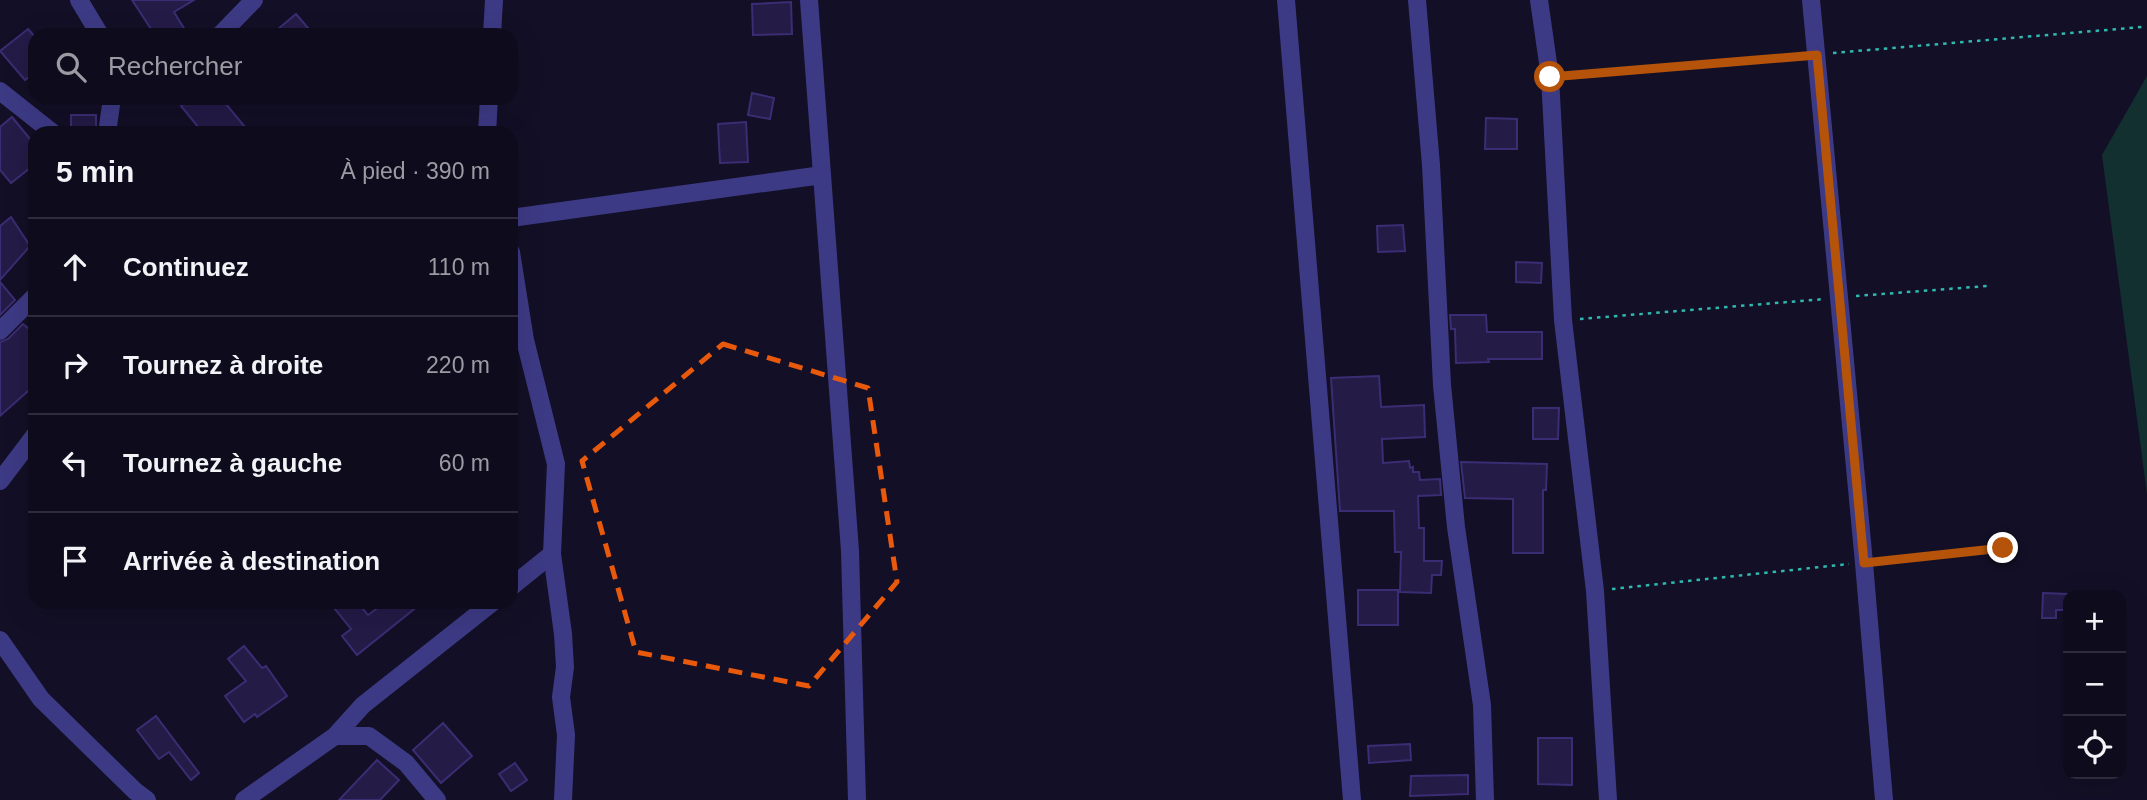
<!DOCTYPE html>
<html lang="fr">
<head>
<meta charset="utf-8">
<style>
  :root { --surface:#0e0b1c; --page:#1c1929; --text:#f1f3f6; --muted:#9b9ba3; --line:#2e2b3b }
  body { margin:0; font-family:Arial,sans-serif; background:var(--page); color:var(--text) }
  .controls { position:absolute; right:21px; bottom:21px; display:grid; overflow:hidden; border-radius:14px; box-shadow:0 7px 28px #0002 }
  .controls button { width:63px; height:63px; display:grid; place-items:center; padding:0; border:0; border-bottom:2px solid var(--line); background:var(--surface); color:var(--text); font:35px sans-serif }
  .stop { position:absolute; width:21px; height:21px; margin:-16px; border:5px solid #b45309; border-radius:50%; background:#fff }
  .stop.end { background:#b45309; border-color:#fff; box-shadow:0 2px 7px #0008 }
  .list { margin:0; padding:0; list-style:none }
  h2 { display:flex; justify-content:space-between; align-items:center; height:91px; margin:0; padding:0 28px; font-size:30px }
  h2 small { font-size:23px; font-weight:400; color:var(--muted) }
  .list li { display:grid; grid-template-columns:46px 1fr auto; gap:21px; align-items:center; box-sizing:border-box; height:98px; padding:0 28px; border-top:2px solid var(--line) }
  .list b { display:block; font-size:26px; white-space:nowrap }
  .list em { font-size:23px; font-style:normal; color:var(--muted) }
  .icon { flex:none; width:38px; height:38px; fill:none; stroke:currentColor; stroke-width:2; stroke-linecap:round; stroke-linejoin:round }
  .map { position:relative; flex:none; width:2147px; height:800px; overflow:hidden }
  .search { position:absolute; background:var(--surface); box-shadow:0 7px 28px #0002; left:28px; top:28px; width:490px; height:77px; display:flex; align-items:center; gap:18px; box-sizing:border-box; padding:0 24px; border-radius:21px; color:var(--muted); font-size:26px }
  .panel { position:absolute; background:var(--surface); box-shadow:0 7px 28px #0002; left:28px; top:126px; width:490px; height:483px; border-radius:21px }
  .map>svg:first-child { display:block }
</style>
</head>
<body>
<div class="map">
<svg width="2147" height="800" viewBox="0 0 2147 800">
  <rect width="100%" height="100%" fill="#130f26"/>
  <polygon fill="#12302f" points="2147,76 2147,494 2102,155"/>
  <g fill="#241b47" stroke="#3b2d73" stroke-width="2">
    <polygon points="132,0 194,0 174,12 185,30 176,35 155,35"/>
    <polygon points="791,2 792,34 753,35 752,4"/>
    <polygon points="296,14 314,35 271,35"/>
    <polygon points="28,29 35,37 35,72 25,80 0,51"/>
    <polygon points="752,93 774,98 770,119 748,115"/>
    <polygon points="190,98 221,98 250,133 203,133 181,106"/>
    <rect x="71" y="115" width="25" height="18"/>
    <polygon points="12,117 35,145 35,164 11,183 0,170 0,127"/>
    <polygon points="1486,118 1517,119 1517,149 1485,149"/>
    <polygon points="746,122 748,162 720,163 718,124"/>
    <polygon points="11,217 30,246 0,280 0,226"/>
    <polygon points="1403,225 1405,251 1378,252 1377,226"/>
    <polygon points="1516,262 1542,263 1541,283 1516,282"/>
    <polygon points="0,282 15,300 0,315"/>
    <polygon points="1450,315 1486,315 1487,332 1542,332 1542,359 1488,359 1489,362 1456,363 1455,329 1451,329"/>
    <polygon points="23,324 35,334 35,397 28,391 0,416 0,342 8,339"/>
    <polygon points="1379,376 1381,407 1424,405 1425,437 1382,439 1383,463 1409,461 1410,468 1413,467 1413,472 1419,472 1420,480 1440,479 1441,495 1418,496 1419,528 1424,528 1424,561 1442,561 1441,575 1432,575 1431,593 1400,592 1401,552 1395,552 1394,511 1340,511 1331,378"/>
    <polygon points="1533,408 1559,408 1558,439 1533,439"/>
    <polygon points="1461,462 1547,464 1546,490 1543,490 1543,553 1513,553 1513,499 1465,498"/>
    <rect x="1358" y="590" width="40" height="35"/>
    <polygon points="2043,593 2068,594 2068,610 2056,610 2056,618 2042,618"/>
    <polygon points="343,602 357,602 368,615 386,602 423,602 357,655 342,636 351,629 335,609"/>
    <polygon points="244,646 262,668 266,666 287,696 257,717 255,714 244,722 225,696 246,681 228,659"/>
    <polygon points="156,716 199,773 191,780 169,752 159,759 137,730"/>
    <polygon points="443,723 472,756 441,783 413,750"/>
    <polygon points="1538,738 1572,738 1572,785 1538,784"/>
    <polygon points="1410,744 1411,760 1369,763 1368,746"/>
    <polygon points="377,760 399,780 380,800 339,800"/>
    <polygon points="515,763 527,780 511,791 499,774"/>
    <polygon points="1468,775 1468,794 1410,796 1411,776"/>
  </g>
  <g fill="none" stroke-linecap="round" stroke-linejoin="round">
    <g stroke="#2fb8b0" stroke-width="2.5" stroke-dasharray="3.5 5" stroke-linecap="butt">
      <polyline points="1833,53 2142,27"/>
      <polyline points="1567,76 1801,56"/>
      <polyline points="1856,296 1987,286"/>
      <polyline points="1580,319 1825,299"/>
      <polyline points="1880,561 2003,548"/>
      <polyline points="1612,589 1849,564"/>
    </g>
    <g stroke="#3d3a85" stroke-width="18">
      <polyline points="79,0 100,35"/>
      <polyline points="809,0 850,551 857,800"/>
      <polyline points="1286,0 1352,800"/>
      <polyline points="1417,0 1431,165 1442,385 1456,527 1482,705 1485,800"/>
      <polyline points="1539,0 1550,77 1563,320 1595,591 1608,800"/>
      <polyline points="1811,0 1864,563 1884,800"/>
      <polyline points="220,35 254,0"/>
      <polyline points="492,35 494,0"/>
      <polyline points="0,91 53,133"/>
      <polyline points="107,133 112,98"/>
      <polyline points="487,133 489,98"/>
      <polyline points="511,218 822,175"/>
      <polyline points="511,252 525,340 556,464 552,554 563,634 565,667 561,697 566,735 563,800"/>
      <polyline points="0,331 35,296"/>
      <polyline points="0,481 35,435"/>
      <polyline points="511,587 552,554"/>
      <polyline points="0,640 41,699 135,791 147,800"/>
      <polyline points="335,736 369,736 406,763 437,800"/>
      <polyline points="244,800 335,736 363,705 493,602"/>
    </g>
  </g>
  <g fill="none" stroke-linecap="round" stroke-linejoin="round">
    <polyline stroke="#b45309" stroke-width="9" points="1550,77 1817,55 1864,563 2003,548"/>
  </g>
  <path fill="none" stroke="#e8590c" stroke-width="5" stroke-dasharray="14 9" stroke-linejoin="round" d="M723,344L868,388L897,582L809,686L636,652L582,461Z"/>
</svg>
<div class="controls">
<button>+</button>
<button>−</button>
<button><svg class="icon" aria-label="locate" viewBox="0 0 24 24"><circle cx="12" cy="12" r="6"/><path d="M12 2v4M12 18v4M2 12h4M18 12h4"/></svg></button>
</div>
<div class="stop" style="left:1550px;top:77px"></div>
<div class="stop end" style="left:2003px;top:548px"></div>
<div class="search"><svg class="icon" aria-label="search" viewBox="0 0 24 24"><circle cx="10" cy="10" r="6"/><path d="M15 15l6 6"/></svg>Rechercher</div>
<section class="panel">
<h2>5 min<small>À pied · 390 m</small></h2>
<ul class="list">
<li><svg class="icon" aria-label="ahead" viewBox="0 0 24 24"><path d="M12 20V5M6 11l6-6 6 6"/></svg><div><b>Continuez</b></div><em>110 m</em></li>
<li><svg class="icon" aria-label="right" viewBox="0 0 24 24"><path d="M7 20v-9h11M14 6l5 5-5 5"/></svg><div><b>Tournez à droite</b></div><em>220 m</em></li>
<li><svg class="icon" aria-label="left" viewBox="0 0 24 24"><path d="M17 20v-9H6M10 6l-5 5 5 5"/></svg><div><b>Tournez à gauche</b></div><em>60 m</em></li>
<li><svg class="icon" aria-label="arrive" viewBox="0 0 24 24"><path d="M6 21V4h12l-3 4 3 4H6"/></svg><div><b>Arrivée à destination</b></div></li>
</ul>
</section>
</div>
</body>
</html>
